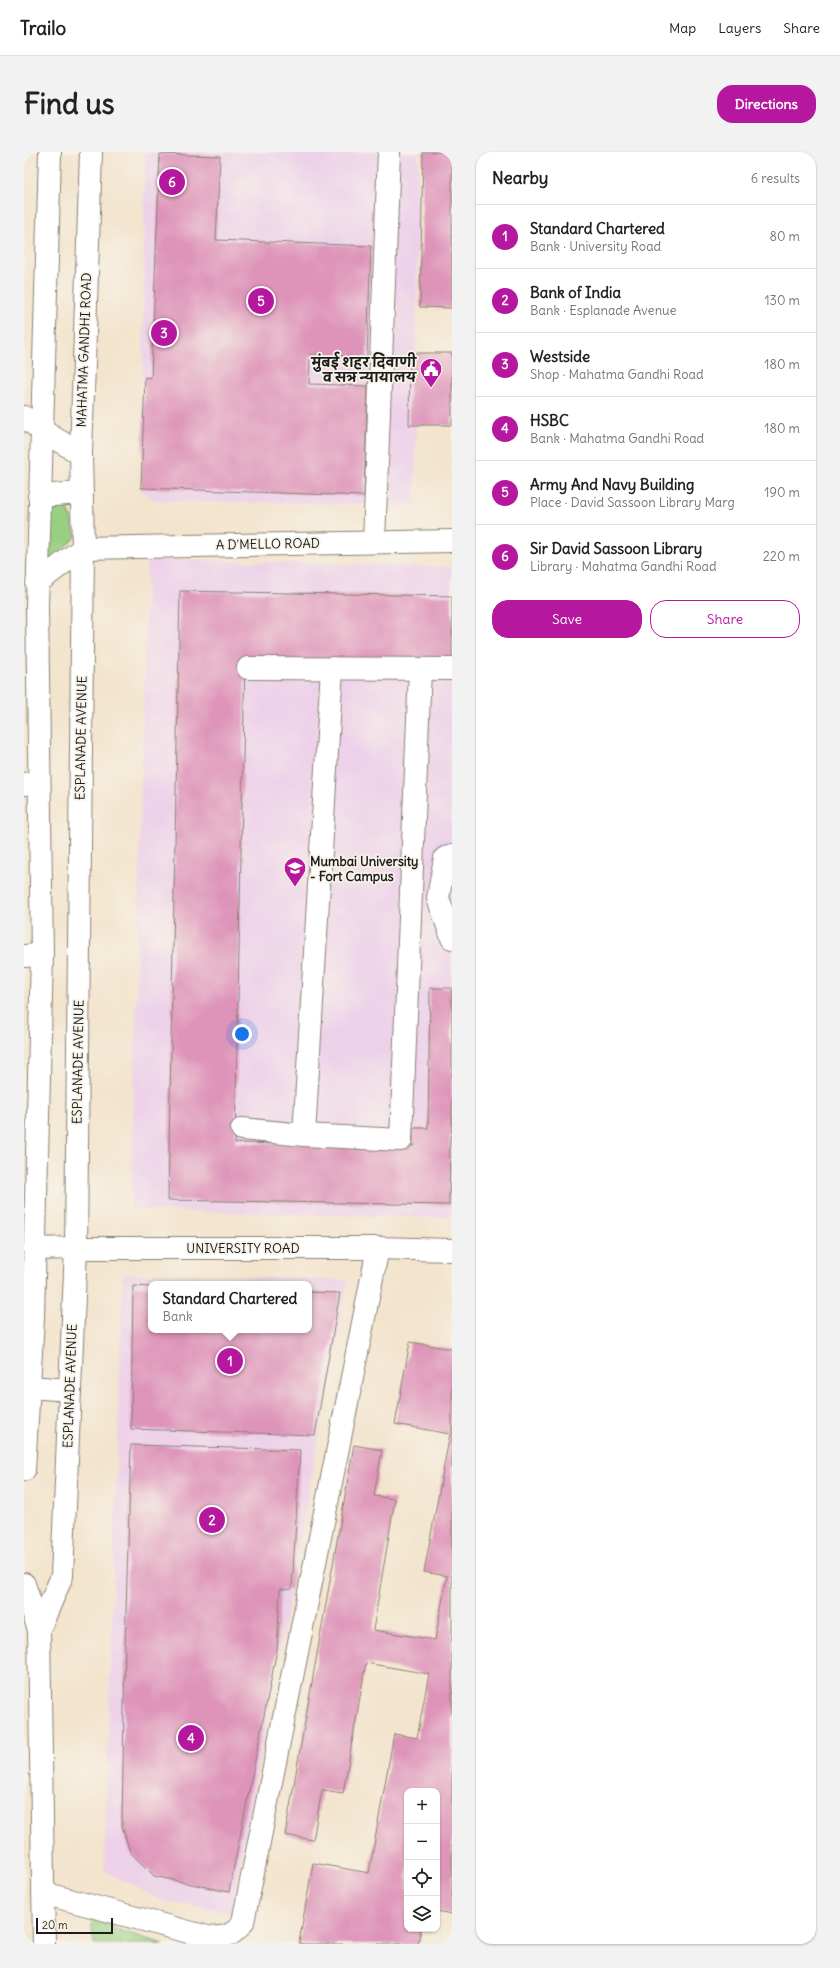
<!DOCTYPE html>
<html lang="en">
<head>
<meta charset="utf-8">
<style>
  :root { --surface:#fff; --page:#f2f2f2; --text:#222; --muted:#767676; --line:#e0e0e0; --accent:#b5179e }
  body { margin:0; font-family:Delius,"Playpen Sans Deva",sans-serif; background:var(--page); color:var(--text) }
  .controls { position:absolute; right:12px; bottom:12px; display:grid; overflow:hidden; border-radius:8px; box-shadow:0 1px 3px #0004 }
  .controls button { width:36px; height:36px; display:grid; place-items:center; padding:0; border:0; border-bottom:1px solid var(--line); background:var(--surface); color:var(--text); font:20px sans-serif }
  .scale { position:absolute; left:12px; bottom:10px; width:77px; box-sizing:border-box; padding-left:4px; border:2px solid #1c1c1c; border-top:0; font-size:11px; line-height:14px; white-space:nowrap; color:#1c1c1c; -webkit-text-stroke:3px #f7f3e8; paint-order:stroke }
  .you { position:absolute; left:218px; top:882px; width:14px; height:14px; margin:-10px; border:3px solid #fff; border-radius:50%; background:#1a73e8; box-shadow:0 0 0 6px #1a73e833 }
  .badge { display:grid; place-items:center; width:26px; height:26px; border-radius:50%; background:var(--accent); color:#fff; font-size:13px; font-weight:700 }
  .pin { position:absolute; translate:-50% -50%; border:2px solid #fff; box-shadow:0 1px 4px #0006 }
  .popup { position:absolute; left:124px; top:1129px; width:164px; height:52px; box-sizing:border-box; display:grid; place-content:center; border-radius:8px; background:var(--surface); filter:drop-shadow(0 1px 3px #0005); font-size:13px; white-space:nowrap; color:var(--muted) }
  .popup b { font-size:15px; color:var(--text) }
  .popup::after { content:''; position:absolute; left:50%; top:100%; margin-left:-8px; border:8px solid transparent; border-top-color:var(--surface) }
  .list { margin:0; padding:0; list-style:none }
  h2 { display:flex; justify-content:space-between; align-items:center; height:52px; margin:0; padding:0 16px; font-size:17px }
  h2 small { font-size:13px; font-weight:400; color:var(--muted) }
  .list li { display:grid; grid-template-columns:26px 1fr auto; gap:12px; align-items:center; box-sizing:border-box; height:64px; padding:0 16px; border-top:1px solid var(--line) }
  .list b { display:block; font-size:15px; white-space:nowrap }
  .list p { margin:0; font-size:13px; white-space:nowrap; color:var(--muted) }
  .list em { font-size:13px; font-style:normal; color:var(--muted) }
  .actions { display:flex; gap:8px; padding:12px 16px }
  .actions a { flex:1; padding:9px 0; border:1px solid var(--accent); border-radius:16px; text-align:center; font-size:14px; color:var(--accent) }
  .actions .main { background:var(--accent); color:#fff }
  .icon { flex:none; width:22px; height:22px; fill:none; stroke:currentColor; stroke-width:2; stroke-linecap:round; stroke-linejoin:round }
  .map { position:relative; flex:none; width:428px; height:1792px; overflow:hidden; border-radius:16px }
  header { display:flex; align-items:center; gap:24px; box-sizing:border-box; height:56px; padding:0 20px; background:var(--surface); border-bottom:1px solid var(--line) }
  header strong { font-size:19px }
  nav { display:flex; gap:22px; margin-inline-start:auto; font-size:14px }
  .intro { display:flex; align-items:center; justify-content:space-between; box-sizing:border-box; height:96px; padding:0 24px }
  h1 { margin:0; font-size:28px }
  .button { padding:10px 18px; border-radius:16px; background:var(--accent); color:#fff; font-size:14px; font-weight:700 }
  main { display:flex; gap:24px; padding:0 24px }
  aside { flex:1; background:var(--surface); border-radius:16px; box-shadow:0 1px 3px #0004 }
  .map>svg:first-child { display:block }
</style>
</head>
<body>
<header>
<strong>Trailo</strong>
<nav><a>Map</a><a>Layers</a><a>Share</a></nav>
</header>
<div class="intro"><h1>Find us</h1><a class="button">Directions</a></div>
<main>
<div class="map">
<svg width="428" height="1792" viewBox="0 0 428 1792">
  <rect width="100%" height="100%" fill="#f7f3e8"/>
  <filter id="ink" filterUnits="userSpaceOnUse"><feTurbulence type="fractalNoise" baseFrequency=".025" numOctaves="2"/><feDisplacementMap in="SourceGraphic" scale="8" xChannelSelector="R" yChannelSelector="G"/><feConvolveMatrix kernelMatrix="1 2 1 2 8 2 1 2 1" color-interpolation-filters="sRGB"/></filter>
  <filter id="wash" filterUnits="userSpaceOnUse"><feTurbulence type="fractalNoise" baseFrequency=".012" numOctaves="4" result="noise"/><feDisplacementMap in="SourceGraphic" scale="16" xChannelSelector="R" yChannelSelector="G"/><feGaussianBlur stdDeviation="0.9" result="paint"/><feColorMatrix in="noise" values="0 0 0 0 0 0 0 0 0 0 0 0 0 0 0 0 0 1.4 0 .05"/><feComposite in="paint" operator="in"/></filter>
  <g filter="url(#wash)">
    <rect width="100%" height="100%" fill="#f3e4cd"/>
    <g fill="#edd1e9" fill-rule="evenodd">
      <polygon points="121,0 394,0 391,353 131,349 118,339"/>
      <polygon points="123,407 428,415 428,1066 107,1058"/>
      <path d="M99,1122L324,1128L207,1759L138,1749L80,1718ZM127,1132H285V1178H127Z"/>
    </g>
    <g fill="#98cf81" stroke="#5a764e">
      <polygon points="44,355 52,385 22,412 24,357"/>
      <polygon points="66,1760 92,1777 139,1792 70,1792"/>
    </g>
    <g id="blocks">
      <g fill="#de94b9">
        <polygon points="399,0 428,0 428,156 396,155"/>
        <polygon points="136,2 196,4 192,88 347,94 343,205 286,203 285,232 344,234 340,344 117,336 121,225 127,226"/>
        <polygon points="386,201 428,201 428,273 385,273"/>
        <polygon points="156,439 428,444 428,512 221,508 211,991 389,994 389,976 404,976 406,836 428,836 428,984 426,984 425,1053 144,1048"/>
        <polygon points="109,1134 127,1135 127,1178 285,1178 285,1140 316,1141 291,1283 107,1277"/>
        <polygon points="386,1190 428,1197 428,1762 413,1759 413,1639 383,1639 383,1777 397,1777 394,1792 280,1792 275,1791 289,1711 345,1721 370,1582 393,1586 405,1522 342,1511 319,1641 298,1638 289,1688 261,1683 330,1293 358,1298 350,1344 371,1347 349,1478 411,1488 423,1424 400,1420 426,1282 371,1272"/>
        <polygon points="107,1293 276,1298 268,1437 256,1437 253,1498 205,1740 130,1724 106,1700 98,1674 101,1494"/>
      </g>
    </g>
  </g>
  <g filter="url(#ink)">
    <use href="#blocks" fill-opacity="0" stroke="#888074" stroke-width="1"/>
    <g fill="none" stroke-linecap="round" stroke-linejoin="round">
      <g stroke="#888074" stroke-width="24">
        <g id="minor">
          <polyline points="0,265 17,278 57,302"/>
          <polyline points="350,390 365,0"/>
          <polyline points="224,516 428,517"/>
          <polyline points="0,632 14,630"/>
          <polyline points="428,703 421,706 414,746 428,786"/>
          <polyline points="0,804 18,803"/>
          <polyline points="218,977 280,983 377,988 396,517"/>
          <polyline points="280,983 308,516"/>
          <polyline points="10,1097 52,1096 354,1096 428,1098"/>
          <path d="M19,1741L187,1786C203,1785 210,1783 219,1770L354,1096"/>
        </g>
      </g>
      <g stroke="#888074" stroke-width="24">
        <g id="major">
          <polyline points="15,344 58,341"/>
          <polyline points="59,396 428,389"/>
          <polyline points="13,431 59,396"/>
          <polyline points="5,1235 46,1238"/>
          <polyline points="0,1318 9,1166 18,803 13,454 26,0"/>
          <polyline points="0,1432 15,1478 20,1792"/>
          <polyline points="15,1478 38,1424 46,1238 52,1096 59,396 57,302 67,0"/>
        </g>
      </g>
      <use href="#minor" stroke="#fff" stroke-width="22"/>
      <use href="#major" stroke="#fff" stroke-width="22"/>
    </g>
  </g>
  <defs>
    <g id="civic-pin" transform="scale(1.15)"><path d="M0 17L-7.5 6A9.5 9.5 0 1 1 7.5 6Z" fill="#b5179e" stroke="#f7f3e8"/><path d="M-.6-6.5H3V-4.5H.6V-3L4-1V1h2V6H-6V1h2V-1L-.6-3ZM-1.2 2.5V6h2.4V2.5Z" fill="#fff"/></g>
    <g id="university-pin" transform="scale(1.15)"><path d="M0 17L-7.5 6A9.5 9.5 0 1 1 7.5 6Z" fill="#b5179e" stroke="#f7f3e8"/><path d="M0-5L7-2L0 1L-7-2ZM-4 1L0 2.5L4 1V4Q0 6-4 4Z" fill="#fff"/></g>
  </defs>
  <g fill-rule="evenodd">
    <use href="#civic-pin" x="407" y="217"/>
    <use href="#university-pin" x="271" y="716"/>
  </g>
  <g text-anchor="middle" dominant-baseline="central" stroke-width="3.5" stroke-linejoin="round" paint-order="stroke">
    <g font-size="13" fill="#1c1c1c" stroke="#f7f3e8">
      <text transform="translate(60 198) rotate(-88)">MAHATMA GANDHI ROAD</text>
      <text transform="translate(244 392) rotate(-1)">A D'MELLO ROAD</text>
      <text transform="translate(57 586) rotate(-89)">ESPLANADE AVENUE</text>
      <text transform="translate(54 910) rotate(-89)">ESPLANADE AVENUE</text>
      <text x="219" y="1096">UNIVERSITY ROAD</text>
      <text transform="translate(46 1234) rotate(-88)">ESPLANADE AVENUE</text>
    </g>
    <g font-size="13" font-weight="bold" fill="#1c1c1c" stroke="#f7f3e8" text-anchor="end">
      <text x="392" y="210">मुंबई शहर दिवाणी<tspan x="392" dy="15">व सत्र न्यायालय</tspan></text>
      <text x="286" y="709" text-anchor="start">Mumbai University<tspan x="286" dy="15">- Fort Campus</tspan></text>
    </g>
  </g>
</svg>
<div class="controls">
<button>+</button>
<button>−</button>
<button><svg class="icon" aria-label="locate" viewBox="0 0 24 24"><circle cx="12" cy="12" r="6"/><path d="M12 2v4M12 18v4M2 12h4M18 12h4"/></svg></button>
<button><svg class="icon" aria-label="layers" viewBox="0 0 24 24"><path d="M12 4l9 5-9 5-9-5zM3 14l9 5 9-5"/></svg></button>
</div>
<div class="scale">20 m</div>
<div class="you"></div>
<div class="pin badge" style="left:206px;top:1209px">1</div>
<div class="popup"><b>Standard Chartered</b>Bank</div>
<div class="pin badge" style="left:188px;top:1368px">2</div>
<div class="pin badge" style="left:140px;top:181px">3</div>
<div class="pin badge" style="left:167px;top:1586px">4</div>
<div class="pin badge" style="left:237px;top:149px">5</div>
<div class="pin badge" style="left:148px;top:30px">6</div>
</div>
<aside>
<h2>Nearby<small>6 results</small></h2>
<ul class="list">
<li><span class="badge">1</span><div><b>Standard Chartered</b><p>Bank · University Road</p></div><em>80 m</em></li>
<li><span class="badge">2</span><div><b>Bank of India</b><p>Bank · Esplanade Avenue</p></div><em>130 m</em></li>
<li><span class="badge">3</span><div><b>Westside</b><p>Shop · Mahatma Gandhi Road</p></div><em>180 m</em></li>
<li><span class="badge">4</span><div><b>HSBC</b><p>Bank · Mahatma Gandhi Road</p></div><em>180 m</em></li>
<li><span class="badge">5</span><div><b>Army And Navy Building</b><p>Place · David Sassoon Library Marg</p></div><em>190 m</em></li>
<li><span class="badge">6</span><div><b>Sir David Sassoon Library</b><p>Library · Mahatma Gandhi Road</p></div><em>220 m</em></li>
</ul>
<div class="actions"><a class="main">Save</a><a>Share</a></div>
</aside>
</main>
</body>
</html>
